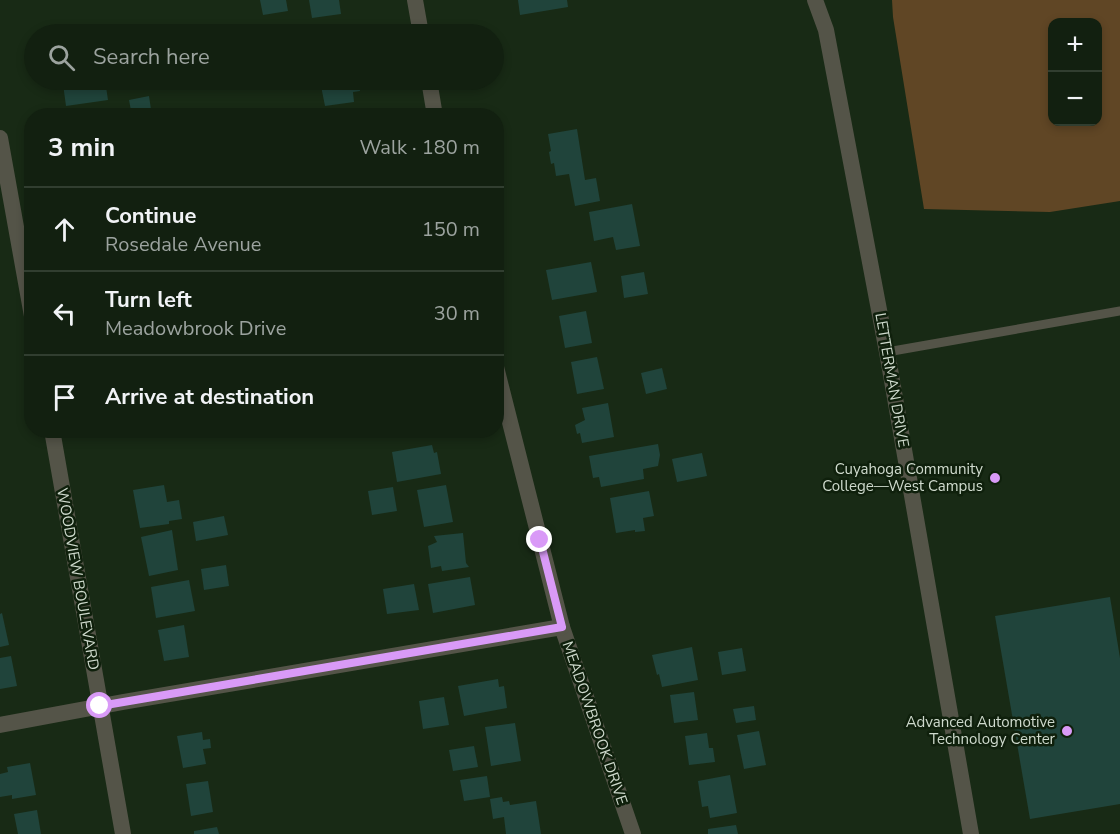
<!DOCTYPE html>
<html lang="en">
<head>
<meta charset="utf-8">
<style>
  :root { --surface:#122010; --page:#1b2819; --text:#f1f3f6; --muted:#9ca39f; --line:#313e30 }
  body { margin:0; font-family:"Nunito Sans",sans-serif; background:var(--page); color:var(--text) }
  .controls { position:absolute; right:18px; top:18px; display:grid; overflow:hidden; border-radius:12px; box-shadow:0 3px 9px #0003 }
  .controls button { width:54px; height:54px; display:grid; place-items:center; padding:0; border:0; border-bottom:2px solid var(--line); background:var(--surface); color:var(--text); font:30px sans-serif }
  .stop { position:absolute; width:18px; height:18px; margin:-14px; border:4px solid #d99af7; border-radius:50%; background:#fff }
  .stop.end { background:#d99af7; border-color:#fff; box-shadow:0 2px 6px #0008 }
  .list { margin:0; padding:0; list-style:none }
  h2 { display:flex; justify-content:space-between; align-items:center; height:78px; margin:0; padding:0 24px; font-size:26px }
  h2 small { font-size:20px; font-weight:400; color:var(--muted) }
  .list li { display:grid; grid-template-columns:39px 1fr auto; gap:18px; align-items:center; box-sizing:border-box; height:84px; padding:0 24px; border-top:2px solid var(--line) }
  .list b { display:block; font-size:22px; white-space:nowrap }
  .list p { margin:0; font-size:20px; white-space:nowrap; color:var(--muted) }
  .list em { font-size:20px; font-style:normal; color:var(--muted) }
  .icon { flex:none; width:33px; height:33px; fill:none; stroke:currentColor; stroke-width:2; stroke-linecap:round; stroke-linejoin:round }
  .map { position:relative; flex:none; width:1120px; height:834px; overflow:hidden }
  .search { position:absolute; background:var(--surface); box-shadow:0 3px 9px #0003; left:24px; top:24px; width:480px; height:66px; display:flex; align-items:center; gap:15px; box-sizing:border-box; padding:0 21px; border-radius:33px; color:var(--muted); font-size:22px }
  .panel { position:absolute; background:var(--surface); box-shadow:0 3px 9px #0003; left:24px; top:108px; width:480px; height:330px; border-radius:24px }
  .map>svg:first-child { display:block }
</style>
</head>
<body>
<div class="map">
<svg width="1120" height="834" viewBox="0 0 1120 834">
  <rect width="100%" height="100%" fill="#182a15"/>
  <path fill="#604625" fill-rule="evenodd" d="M892,0H1120V201L1050,212L924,209L893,17ZM1052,22H1098V122H1052Z"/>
  <g fill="#20443b">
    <polygon points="260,0 286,0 288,11 263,15"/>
    <polygon points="309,0 339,0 341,14 312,18"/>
    <polygon points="518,0 567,0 568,7 520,15"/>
    <polygon points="96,26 97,34 58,34 57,32"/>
    <polygon points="346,29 347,34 320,34 320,33"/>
    <polygon points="66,80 105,80 108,100 66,106 63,84 67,84"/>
    <polygon points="330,80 353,80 354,84 359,84 360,91 353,92 354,102 325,106 320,81"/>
    <polygon points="149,96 152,116 132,116 129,100"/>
    <polygon points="577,129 585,180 596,178 600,201 575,206 569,174 556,176 554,163 551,164 549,152 551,151 548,134"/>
    <polygon points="632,204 640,246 616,250 613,237 594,241 589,212"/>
    <polygon points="591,262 597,292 552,300 546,270"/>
    <polygon points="644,272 648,294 624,298 621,276"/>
    <polygon points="586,311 592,343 565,348 559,316"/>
    <polygon points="597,357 604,389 577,394 571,362"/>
    <polygon points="662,368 667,389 646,394 641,373"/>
    <polygon points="608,403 614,437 582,443 580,433 577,434 575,425 585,420 582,408"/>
    <polygon points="658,444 660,455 658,466 643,469 644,479 601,487 599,477 593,478 589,456"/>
    <polygon points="432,445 434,453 437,452 441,474 397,482 392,452"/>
    <polygon points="702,453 707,476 677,482 672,459"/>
    <polygon points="164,485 167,502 179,500 182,519 169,521 169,524 140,528 133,490"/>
    <polygon points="446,485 453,522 424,527 417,490"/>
    <polygon points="393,487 397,511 372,515 368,491"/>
    <polygon points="649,491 654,516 643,518 645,531 635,532 635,530 616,533 610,498"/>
    <polygon points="224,516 228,535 196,541 193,522"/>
    <polygon points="172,530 178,570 149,576 141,537"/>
    <polygon points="463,533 466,563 469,567 442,571 441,566 431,568 428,546 437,542 434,536"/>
    <polygon points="226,565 229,586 204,590 201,569"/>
    <polygon points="470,577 475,605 433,613 428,584"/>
    <polygon points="189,580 195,611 156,618 151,587"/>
    <polygon points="414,584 419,610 387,614 383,589"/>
    <polygon points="1110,597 1120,658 1120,804 1030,819 995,616"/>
    <polygon points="2,613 9,645 0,647 0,614"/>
    <polygon points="184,625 189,657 164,661 158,630"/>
    <polygon points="692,647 698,680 662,687 659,674 657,675 652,655"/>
    <polygon points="742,648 746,671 722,675 718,652"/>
    <polygon points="11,656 17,686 0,689 0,658"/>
    <polygon points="498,679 499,687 504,686 507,708 464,716 458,686"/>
    <polygon points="694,692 698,720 674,723 670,695"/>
    <polygon points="444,697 449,725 423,729 419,701"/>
    <polygon points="754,706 756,720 736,723 733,709"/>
    <polygon points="515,723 521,761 491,766 485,727"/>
    <polygon points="759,731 766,765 744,769 737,735"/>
    <polygon points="202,732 203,740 210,739 211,748 203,749 206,764 183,768 177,736"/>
    <polygon points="707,733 709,748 713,748 715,762 689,765 685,736"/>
    <polygon points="474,746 478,767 453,771 449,750"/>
    <polygon points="30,763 36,795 12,799 12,795 0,797 0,774 8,772 7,767"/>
    <polygon points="730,775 737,813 710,818 708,806 702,807 698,781"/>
    <polygon points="487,776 490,797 464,801 460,780"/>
    <polygon points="208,781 213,812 191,816 186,784"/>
    <polygon points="502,797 503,802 509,801 510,805 536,801 541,834 506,834 504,817 493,819 490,799"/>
    <polygon points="37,810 41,834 18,834 14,814"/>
    <polygon points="736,825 738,834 708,834 708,829"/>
    <polygon points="217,827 219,834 194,834 194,831"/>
  </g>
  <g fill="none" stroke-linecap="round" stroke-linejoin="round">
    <polyline stroke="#545448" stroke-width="9" points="887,352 1120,311"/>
    <g stroke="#545448" stroke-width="16">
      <polyline points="415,0 421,34"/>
      <polyline points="815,0 826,30 887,352 971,834"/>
      <polyline points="429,80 435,116"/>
      <polyline points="0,138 32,316"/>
      <polyline points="496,367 562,627 633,834"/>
      <polyline points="52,430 123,834"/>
      <polyline points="0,725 123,702 562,627"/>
    </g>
  </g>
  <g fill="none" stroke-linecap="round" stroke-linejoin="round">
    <polyline stroke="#d99af7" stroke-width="8" points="100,706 562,627 540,540"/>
  </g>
  <g fill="#d99af7" stroke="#0f200c" stroke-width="2">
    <circle cx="995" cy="478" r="6"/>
    <circle cx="1067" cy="731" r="6"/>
  </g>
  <g text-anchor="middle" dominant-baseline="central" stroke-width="5" stroke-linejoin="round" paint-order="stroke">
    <g font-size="15" fill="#cfdacd" stroke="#0f200c">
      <text transform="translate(892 380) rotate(80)">LETTERMAN DRIVE</text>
      <text transform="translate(78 579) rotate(80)">WOODVIEW BOULEVARD</text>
      <text transform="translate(595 723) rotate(71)">MEADOWBROOK DRIVE</text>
    </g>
    <g font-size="15" fill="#cfdacd" stroke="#0f200c" text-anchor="end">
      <text x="983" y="469">Cuyahoga Community<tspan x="983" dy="17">College—West Campus</tspan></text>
      <text x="1055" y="722">Advanced Automotive<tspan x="1055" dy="17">Technology Center</tspan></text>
    </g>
  </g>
</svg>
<div class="controls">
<button>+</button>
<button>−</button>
</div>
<div class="stop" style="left:100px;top:706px"></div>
<div class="stop end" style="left:540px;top:540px"></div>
<div class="search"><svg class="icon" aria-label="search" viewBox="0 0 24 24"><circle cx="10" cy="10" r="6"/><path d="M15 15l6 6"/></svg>Search here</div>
<section class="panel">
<h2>3 min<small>Walk · 180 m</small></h2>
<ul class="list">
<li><svg class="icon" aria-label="ahead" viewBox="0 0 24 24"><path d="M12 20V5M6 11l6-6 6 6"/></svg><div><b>Continue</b><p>Rosedale Avenue</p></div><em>150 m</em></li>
<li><svg class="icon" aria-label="left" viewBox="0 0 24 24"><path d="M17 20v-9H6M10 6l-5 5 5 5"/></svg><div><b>Turn left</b><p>Meadowbrook Drive</p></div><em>30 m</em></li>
<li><svg class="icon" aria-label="arrive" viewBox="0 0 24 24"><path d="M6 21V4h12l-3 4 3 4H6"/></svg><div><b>Arrive at destination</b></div></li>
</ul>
</section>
</div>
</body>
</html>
